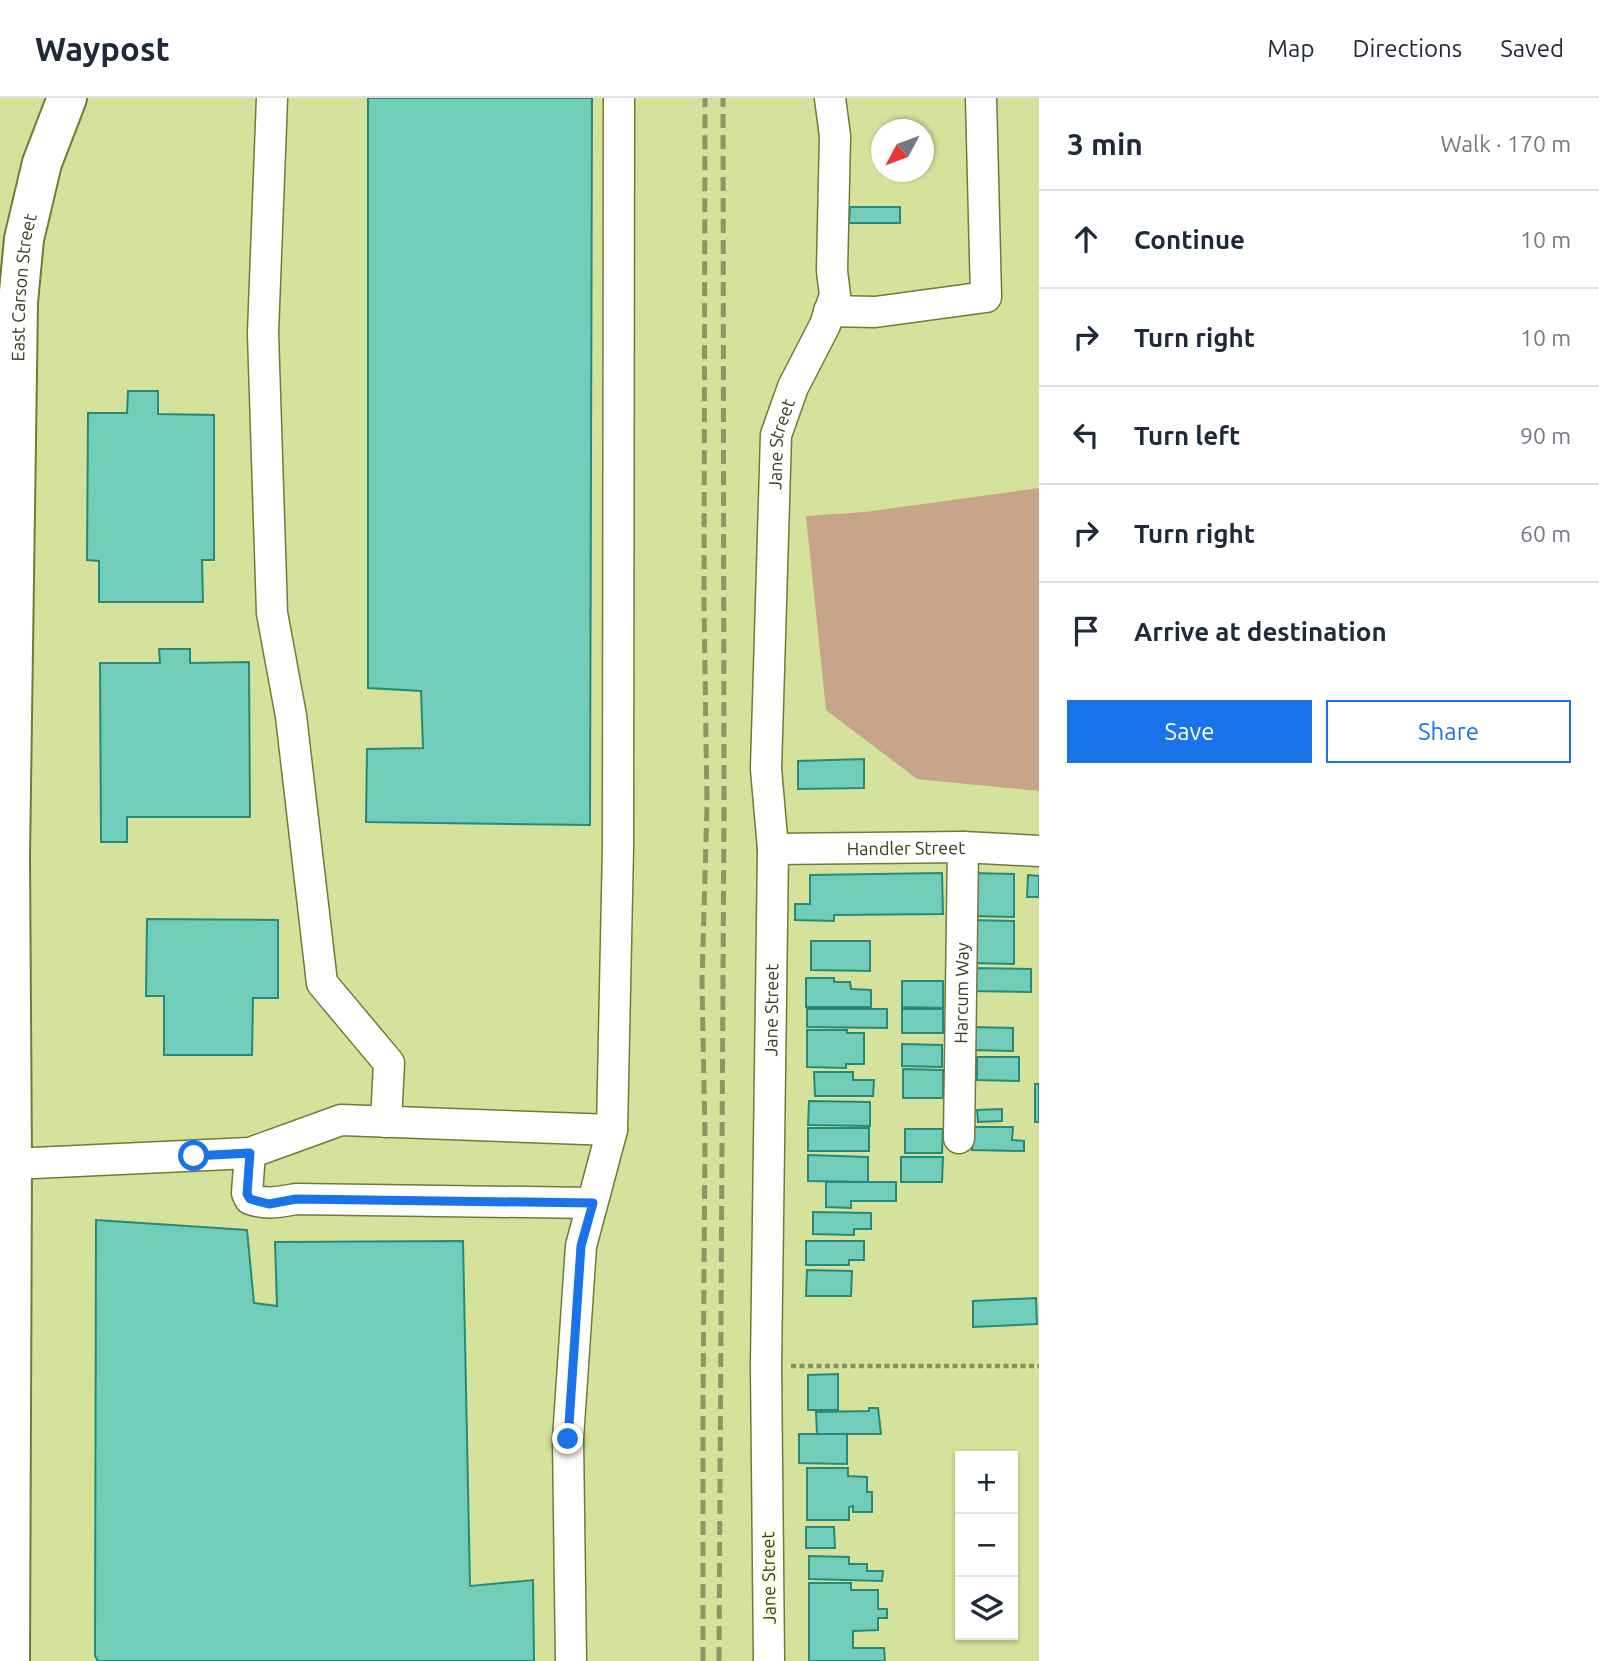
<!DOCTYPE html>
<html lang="en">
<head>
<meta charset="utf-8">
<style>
  :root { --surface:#fff; --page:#f2f2f3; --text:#1f2937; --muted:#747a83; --line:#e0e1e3; --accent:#1a73e8 }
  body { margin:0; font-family:Ubuntu,sans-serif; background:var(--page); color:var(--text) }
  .controls { position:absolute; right:21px; bottom:21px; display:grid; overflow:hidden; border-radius:0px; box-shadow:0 2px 5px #0004 }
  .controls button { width:63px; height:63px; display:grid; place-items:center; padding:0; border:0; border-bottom:2px solid var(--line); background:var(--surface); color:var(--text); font:35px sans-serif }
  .compass { position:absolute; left:871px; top:21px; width:63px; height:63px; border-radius:50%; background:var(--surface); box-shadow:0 2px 5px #0004; rotate:229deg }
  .stop { position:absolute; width:21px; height:21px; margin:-16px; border:5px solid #1a73e8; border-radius:50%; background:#fff }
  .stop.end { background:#1a73e8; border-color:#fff; box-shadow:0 2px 7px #0008 }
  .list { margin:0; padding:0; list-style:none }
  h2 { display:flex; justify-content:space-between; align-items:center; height:91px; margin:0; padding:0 28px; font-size:30px }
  h2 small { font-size:23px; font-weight:400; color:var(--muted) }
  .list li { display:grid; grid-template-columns:46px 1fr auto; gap:21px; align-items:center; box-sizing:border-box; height:98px; padding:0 28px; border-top:2px solid var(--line) }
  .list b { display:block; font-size:26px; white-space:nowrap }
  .list em { font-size:23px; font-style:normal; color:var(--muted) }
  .actions { display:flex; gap:14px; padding:21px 28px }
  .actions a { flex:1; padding:16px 0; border:2px solid var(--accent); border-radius:0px; text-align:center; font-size:24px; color:var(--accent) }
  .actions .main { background:var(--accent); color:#fff }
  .icon { flex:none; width:38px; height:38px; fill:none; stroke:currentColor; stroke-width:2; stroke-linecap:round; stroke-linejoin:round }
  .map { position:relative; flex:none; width:1039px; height:1563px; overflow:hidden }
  header { display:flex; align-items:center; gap:42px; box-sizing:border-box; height:98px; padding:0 35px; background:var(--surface); border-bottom:2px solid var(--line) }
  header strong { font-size:33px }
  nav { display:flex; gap:38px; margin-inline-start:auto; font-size:24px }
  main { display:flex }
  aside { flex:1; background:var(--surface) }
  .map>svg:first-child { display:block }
</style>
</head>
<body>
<header>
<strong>Waypost</strong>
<nav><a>Map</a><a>Directions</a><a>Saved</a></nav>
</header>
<main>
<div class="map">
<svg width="1039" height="1563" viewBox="0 0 1039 1563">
  <rect width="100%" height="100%" fill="#d4e29b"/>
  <polygon fill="#c7a58b" points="1039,390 1039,693 917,681 826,612 806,418 865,414"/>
  <g fill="#71cdb9" stroke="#278a78" stroke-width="2">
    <polygon points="368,0 592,0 590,727 366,724 367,651 423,650 421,593 368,590"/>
    <polygon points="850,109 900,109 900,125 849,125"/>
    <polygon points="128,293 158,293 158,316 214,317 214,462 202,462 203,504 99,504 99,463 87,462 88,315 127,315"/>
    <polygon points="159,551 190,551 190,565 249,564 250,719 127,719 127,744 101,744 100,565 160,565"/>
    <polygon points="864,661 864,690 798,691 798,663"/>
    <polygon points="942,775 943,816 834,817 834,823 795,822 795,806 810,806 810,777"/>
    <polygon points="970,775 1014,776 1014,819 970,818"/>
    <polygon points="1028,777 1039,778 1039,799 1027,799"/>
    <polygon points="147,821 278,822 278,900 253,900 252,957 164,957 164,898 146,898"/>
    <polygon points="970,822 1014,823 1014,866 969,865"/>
    <polygon points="811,843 870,843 870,873 811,872"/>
    <polygon points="970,870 1031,871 1031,894 970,893"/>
    <polygon points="806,880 834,880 834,884 850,884 851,891 871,892 871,909 806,909"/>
    <polygon points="902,883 943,883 943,910 902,909"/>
    <polygon points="807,911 887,911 887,930 807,929"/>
    <rect x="902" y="911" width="41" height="24"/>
    <polygon points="971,929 1013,930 1013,953 970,952"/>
    <polygon points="807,932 847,932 847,935 864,935 864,966 846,966 846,970 807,969"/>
    <polygon points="902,946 942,947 942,969 902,968"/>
    <polygon points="977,959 1019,959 1019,983 977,982"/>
    <polygon points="903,971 943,972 943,1000 903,1000"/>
    <polygon points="814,974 853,974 853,982 874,982 873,998 815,998"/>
    <rect x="1035" y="986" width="4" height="38"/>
    <polygon points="809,1003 870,1004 870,1028 808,1027"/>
    <polygon points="1002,1011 1002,1023 978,1024 977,1012"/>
    <polygon points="973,1029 1013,1029 1012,1042 1024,1043 1024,1053 972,1052"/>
    <rect x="808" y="1030" width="61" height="23"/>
    <polygon points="905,1031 943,1031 942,1055 905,1055"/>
    <polygon points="808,1057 868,1059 868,1084 808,1083"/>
    <polygon points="901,1059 943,1059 942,1084 901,1084"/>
    <polygon points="826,1084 896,1084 896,1103 851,1103 851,1110 826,1109"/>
    <polygon points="813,1114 871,1115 871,1131 854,1131 854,1137 813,1136"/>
    <polygon points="96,1122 247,1132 254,1205 277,1208 275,1144 463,1143 470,1488 533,1482 534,1563 98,1563 95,1558"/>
    <polygon points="806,1143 864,1143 864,1162 849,1162 849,1167 806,1167"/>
    <polygon points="807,1172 852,1173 851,1198 806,1198"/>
    <polygon points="1036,1200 1037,1226 973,1229 973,1203"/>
    <polygon points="838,1276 838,1312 808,1312 808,1277"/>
    <polygon points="869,1310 878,1310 881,1336 817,1336 816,1314 869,1313"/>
    <polygon points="799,1336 847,1336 847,1366 799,1365"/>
    <polygon points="807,1370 848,1370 848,1378 867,1379 867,1394 872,1394 872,1414 853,1414 853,1408 849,1409 849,1422 807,1422"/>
    <polygon points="806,1429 834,1429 835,1450 806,1450"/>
    <polygon points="809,1458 849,1459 849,1466 867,1466 867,1473 883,1473 882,1483 809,1481"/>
    <polygon points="809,1485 851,1485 851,1492 878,1492 878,1511 887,1511 887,1520 878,1520 878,1532 853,1533 853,1550 884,1550 885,1563 809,1563"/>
  </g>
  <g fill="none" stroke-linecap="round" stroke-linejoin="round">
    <g stroke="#6f7b37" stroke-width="33">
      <g id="minor">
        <polyline points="272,0 263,235 272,515 291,618 322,885 389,965 386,1024"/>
        <polyline points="829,213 875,214 986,199 981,0"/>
        <path id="s1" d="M773,751L963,749L1039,753"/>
        <path id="s2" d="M959,1040L963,749"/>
        <path d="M250,1055L247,1095L250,1101C266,1107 279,1104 296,1101L592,1105"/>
        <polyline points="0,1064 12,1066 250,1055 341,1022 612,1032"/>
        <polyline points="571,1563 568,1341 581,1148 612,1032 618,749 619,0"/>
        <path id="s3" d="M769,1563L766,1268L773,751L766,671L776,337L793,289L825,227L835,197L832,173L835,38L830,0"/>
      </g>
    </g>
    <g stroke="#6f7b37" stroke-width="42">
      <g id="major">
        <path id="s4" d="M10,1563L12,1066L10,758L18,204L24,141L42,65L67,0"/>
      </g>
    </g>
    <polyline stroke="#87915f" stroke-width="4.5" stroke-dasharray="5 3.5" stroke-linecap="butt" points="791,1268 1039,1268"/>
    <use href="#minor" stroke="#fff" stroke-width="30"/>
    <use href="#major" stroke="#fff" stroke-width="38"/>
    <g stroke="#8c9763" stroke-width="5" stroke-dasharray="14 7" stroke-linecap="butt">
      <polyline points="703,1563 703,1310 705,1038 702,884 707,706 704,506 705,0"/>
      <polyline points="719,1563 724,712 723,0"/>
    </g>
  </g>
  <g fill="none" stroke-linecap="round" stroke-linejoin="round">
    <polyline stroke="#1a73e8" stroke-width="9" points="194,1058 250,1055 247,1096 250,1101 269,1106 296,1101 593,1105 581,1148 568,1341"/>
  </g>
  <g text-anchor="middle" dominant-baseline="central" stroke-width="5" stroke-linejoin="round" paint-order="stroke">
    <g font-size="18" fill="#373d20" stroke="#f8ffe2">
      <text stroke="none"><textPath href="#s4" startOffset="1374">East Carson Street</textPath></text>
      <text stroke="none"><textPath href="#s3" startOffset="1218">Jane Street</textPath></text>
      <text stroke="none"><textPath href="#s1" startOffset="133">Handler Street</textPath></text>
      <text stroke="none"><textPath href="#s2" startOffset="145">Harcum Way</textPath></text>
      <text stroke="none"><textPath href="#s3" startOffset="651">Jane Street</textPath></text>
      <text transform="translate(768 1480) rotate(-91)">Jane Street</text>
    </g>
  </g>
</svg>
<div class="controls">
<button>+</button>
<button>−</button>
<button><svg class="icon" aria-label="layers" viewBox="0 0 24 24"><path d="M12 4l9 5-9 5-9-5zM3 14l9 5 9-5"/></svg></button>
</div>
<svg class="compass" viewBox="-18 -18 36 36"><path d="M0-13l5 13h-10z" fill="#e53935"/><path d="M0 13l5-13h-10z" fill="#747a83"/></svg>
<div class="stop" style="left:194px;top:1058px"></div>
<div class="stop end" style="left:568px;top:1341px"></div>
</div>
<aside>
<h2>3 min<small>Walk · 170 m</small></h2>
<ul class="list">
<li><svg class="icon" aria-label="ahead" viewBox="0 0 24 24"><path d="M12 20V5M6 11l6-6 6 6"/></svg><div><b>Continue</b></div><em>10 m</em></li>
<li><svg class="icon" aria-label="right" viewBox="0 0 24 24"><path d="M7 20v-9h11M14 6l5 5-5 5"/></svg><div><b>Turn right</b></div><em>10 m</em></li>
<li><svg class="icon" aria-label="left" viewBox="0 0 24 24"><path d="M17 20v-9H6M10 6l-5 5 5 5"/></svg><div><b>Turn left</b></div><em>90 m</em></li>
<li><svg class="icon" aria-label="right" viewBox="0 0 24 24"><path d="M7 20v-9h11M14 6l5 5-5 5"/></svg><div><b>Turn right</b></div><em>60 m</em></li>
<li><svg class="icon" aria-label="arrive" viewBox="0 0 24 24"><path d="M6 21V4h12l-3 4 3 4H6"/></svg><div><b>Arrive at destination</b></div></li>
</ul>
<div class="actions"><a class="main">Save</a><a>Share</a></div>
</aside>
</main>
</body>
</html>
